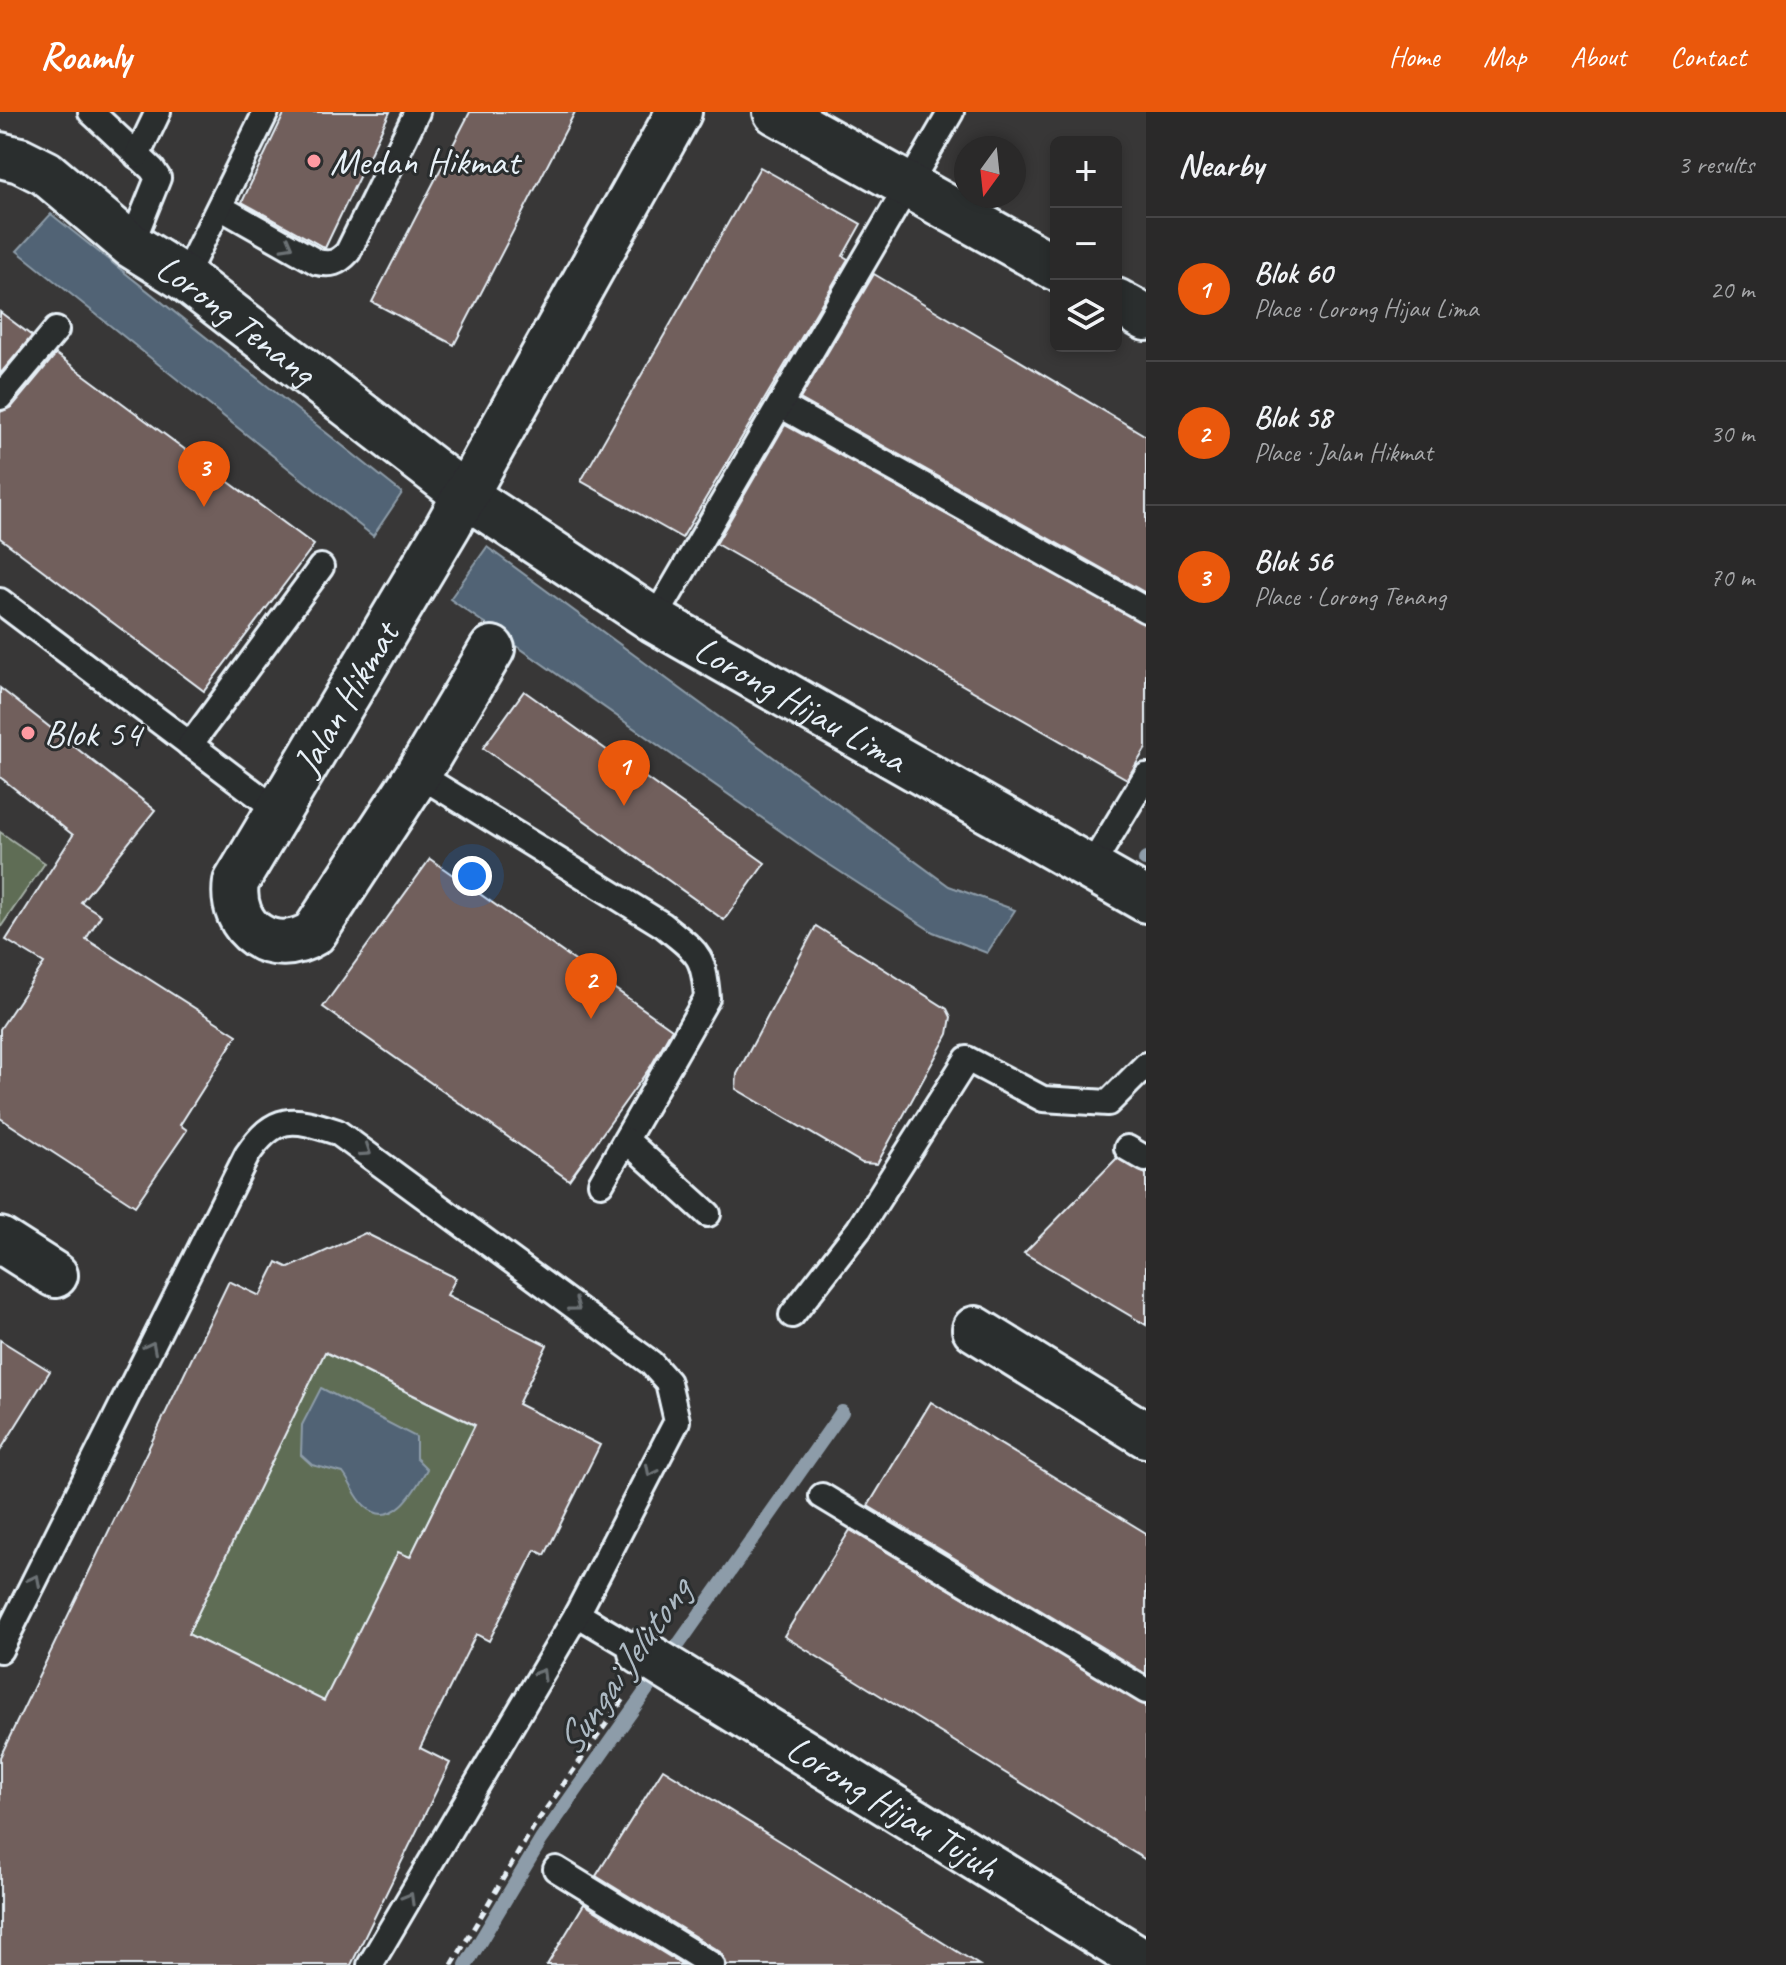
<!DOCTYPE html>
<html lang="en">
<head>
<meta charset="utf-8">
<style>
  :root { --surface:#2a2929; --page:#363535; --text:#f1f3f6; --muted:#a5a6a8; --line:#464546; --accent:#ea580c }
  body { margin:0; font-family:Caveat,sans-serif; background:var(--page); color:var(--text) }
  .controls { position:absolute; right:24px; top:24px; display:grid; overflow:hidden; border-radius:12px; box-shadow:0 4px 12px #0003 }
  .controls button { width:72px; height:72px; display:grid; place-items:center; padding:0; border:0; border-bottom:2px solid var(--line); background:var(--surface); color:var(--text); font:40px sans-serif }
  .compass { position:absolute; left:954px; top:24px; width:72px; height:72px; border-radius:50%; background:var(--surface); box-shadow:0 4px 12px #0003; rotate:195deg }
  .you { position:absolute; left:472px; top:764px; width:28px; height:28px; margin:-20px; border:6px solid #fff; border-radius:50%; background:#1a73e8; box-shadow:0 0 0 12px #1a73e833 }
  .badge { display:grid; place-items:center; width:52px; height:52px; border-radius:50%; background:var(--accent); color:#fff; font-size:26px; font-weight:700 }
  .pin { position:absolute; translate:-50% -66px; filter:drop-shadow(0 2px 4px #0008) }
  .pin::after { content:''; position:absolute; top:42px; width:28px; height:24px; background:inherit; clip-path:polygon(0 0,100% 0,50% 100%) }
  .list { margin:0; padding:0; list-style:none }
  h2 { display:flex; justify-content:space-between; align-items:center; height:104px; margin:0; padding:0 32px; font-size:34px }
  h2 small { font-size:26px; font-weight:400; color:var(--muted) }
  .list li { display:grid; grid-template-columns:52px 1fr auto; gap:24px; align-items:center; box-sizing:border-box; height:144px; padding:0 32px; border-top:2px solid var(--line) }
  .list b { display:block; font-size:30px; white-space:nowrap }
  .list p { margin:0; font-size:26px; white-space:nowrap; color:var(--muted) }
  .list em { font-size:26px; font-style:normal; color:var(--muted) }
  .icon { flex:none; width:44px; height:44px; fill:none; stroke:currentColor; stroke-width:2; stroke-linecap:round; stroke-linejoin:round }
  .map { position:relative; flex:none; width:1146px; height:1853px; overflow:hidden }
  header { display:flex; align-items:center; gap:48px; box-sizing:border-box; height:112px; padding:0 40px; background:var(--accent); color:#fff }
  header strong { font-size:38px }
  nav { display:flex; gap:44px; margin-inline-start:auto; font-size:28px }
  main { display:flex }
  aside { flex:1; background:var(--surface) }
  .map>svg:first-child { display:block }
</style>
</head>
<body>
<header>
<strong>Roamly</strong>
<nav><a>Home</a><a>Map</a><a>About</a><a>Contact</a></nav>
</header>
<main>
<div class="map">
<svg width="1146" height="1853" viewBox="0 0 1146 1853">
  <rect width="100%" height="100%" fill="#383737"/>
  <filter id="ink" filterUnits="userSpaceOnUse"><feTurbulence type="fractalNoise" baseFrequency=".0125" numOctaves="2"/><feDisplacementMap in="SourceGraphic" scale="16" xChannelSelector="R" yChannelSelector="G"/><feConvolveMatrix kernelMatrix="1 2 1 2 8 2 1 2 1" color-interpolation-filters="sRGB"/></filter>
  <g filter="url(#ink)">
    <g fill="#5f6d54" stroke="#a4afa6" stroke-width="2">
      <polygon points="0,720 45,751 0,816"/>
      <polygon points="330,1230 353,1254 486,1319 448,1368 410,1445 398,1440 324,1589 188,1522"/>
    </g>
    <g fill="#516474" stroke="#8d9ca9" stroke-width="2">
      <polygon points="51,102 402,381 373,424 17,139"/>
      <polygon points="487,435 949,774 1015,798 987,841 933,820 816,744 450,487"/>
      <path d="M321,1276L416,1325V1346L427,1357C416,1376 393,1420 365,1394C355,1385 351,1371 343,1361L312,1353L301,1343L302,1313Z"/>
    </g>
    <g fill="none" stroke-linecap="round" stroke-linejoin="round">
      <g stroke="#8d9ca9" stroke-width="14">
        <polyline points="1145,748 1146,747"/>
        <polyline points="466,1853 541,1728 842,1300"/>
      </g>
    </g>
    <g fill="#715e5c" stroke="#e8f1f8" stroke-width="2" fill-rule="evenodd">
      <polygon points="285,0 390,0 325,136 242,90"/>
      <polygon points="470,0 575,0 454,233 372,190"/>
      <polygon points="760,55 861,112 843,144 848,147 682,426 581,369"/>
      <polygon points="874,162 1146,324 1146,481 800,287"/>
      <polygon points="0,200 32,224 0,262"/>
      <polygon points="56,242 314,433 204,579 0,426 0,300 12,295"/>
      <polygon points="785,313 1146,513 1146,636 1127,667 716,432"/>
      <polygon points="0,576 155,698 81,790 101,803 86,827 237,923 180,1013 187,1018 135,1094 0,1006 0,917 44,851 6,828 73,723 0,665"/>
      <polygon points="524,579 765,751 724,808 483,636"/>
      <polygon points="430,747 672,917 651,954 569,1068 323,895"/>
      <polygon points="816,814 947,897 951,905 948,922 877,1052 862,1051 736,977 737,962"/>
      <polygon points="1117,1046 1146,1062 1146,1213 1024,1141"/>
      <path d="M365,1121L456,1166L447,1183L547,1233L518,1292L600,1333L545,1443L535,1438L489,1529L476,1522L420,1636L450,1651L351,1853H0V1645L229,1169L260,1184L277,1150L289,1156ZM325,1240L475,1313L410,1445L398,1440L324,1589L188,1522Z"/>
      <polygon points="0,1228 50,1259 0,1339"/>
      <polygon points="931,1290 1146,1421 1146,1562 868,1394"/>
      <polygon points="850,1418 1146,1594 1146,1748 784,1524"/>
      <polygon points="663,1657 979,1853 727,1853 720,1840 596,1764"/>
      <polygon points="584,1792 683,1853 547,1853"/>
    </g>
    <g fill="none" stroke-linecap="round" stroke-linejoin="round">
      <g stroke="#e8f1f8" stroke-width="30">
        <g id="service">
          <polyline points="91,0 152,57 158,66 131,133"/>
          <polyline points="137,44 158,0"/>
          <path d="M220,95L317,150C331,153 338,151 348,140L417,0"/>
          <polyline points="184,166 266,0"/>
          <polyline points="0,285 56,218"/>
          <polyline points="780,293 1146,498"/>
          <polyline points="0,489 277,698"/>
          <polyline points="654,508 951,0"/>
          <polyline points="190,633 321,455"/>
          <path d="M418,662L663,813C697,841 704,841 707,886L601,1071"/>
          <polyline points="1091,755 1146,664"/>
          <polyline points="626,1028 708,1102"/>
          <polyline points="1127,1036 1146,1047"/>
          <polyline points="792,1203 859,1117 967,947 1043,987 1108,991 1146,953"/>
          <polyline points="822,1384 1146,1579"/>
          <polyline points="577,1502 641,1540"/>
          <path d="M0,1538L247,1043C275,1002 292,1005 337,1020L651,1251L668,1270L677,1309L577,1502L370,1853"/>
          <polyline points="556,1757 712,1853"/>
        </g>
      </g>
      <g stroke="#e8f1f8" stroke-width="50">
        <g id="minor">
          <polyline points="776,0 1056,156"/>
          <path id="s1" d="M0,43L20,48L46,61L131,133L184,166L465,383L654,508L1146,788"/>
          <polyline points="1116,189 1146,206"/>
          <path id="s2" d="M492,537L418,662L314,821C273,847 229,818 236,770L448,414L679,0"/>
          <polyline points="0,1128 55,1163"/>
          <polyline points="975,1217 1146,1323"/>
          <path id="s3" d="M641,1540L1146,1851"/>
        </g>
      </g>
      <polyline stroke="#e8f1f8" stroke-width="5" stroke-dasharray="8 6" stroke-linecap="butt" points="452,1853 534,1714 626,1584"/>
      <use href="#service" stroke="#2a2d2e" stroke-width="24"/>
      <use href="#minor" stroke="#2a2d2e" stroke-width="44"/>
    </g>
    <defs><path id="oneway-chevron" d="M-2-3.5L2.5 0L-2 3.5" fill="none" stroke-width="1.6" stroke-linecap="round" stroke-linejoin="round" transform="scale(2)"/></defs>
    <g stroke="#6c7275">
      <use href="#oneway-chevron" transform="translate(288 133) rotate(29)"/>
      <use href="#oneway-chevron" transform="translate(366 1039) rotate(34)"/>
      <use href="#oneway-chevron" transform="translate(575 1194) rotate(37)"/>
      <use href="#oneway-chevron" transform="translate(151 1235) rotate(-63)"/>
      <use href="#oneway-chevron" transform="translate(651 1359) rotate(117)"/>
      <use href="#oneway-chevron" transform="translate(35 1468) rotate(-63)"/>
      <use href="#oneway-chevron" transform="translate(541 1562) rotate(-59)"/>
      <use href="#oneway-chevron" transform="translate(409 1786) rotate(-60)"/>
    </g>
  </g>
  <g fill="#ff9aa2" stroke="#2a2d2e" stroke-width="3">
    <circle cx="314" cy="49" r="8"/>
    <circle cx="28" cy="621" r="8"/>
  </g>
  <g text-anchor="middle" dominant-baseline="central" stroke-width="6" stroke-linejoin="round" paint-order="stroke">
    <g font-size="38" fill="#e8f1f8" stroke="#2a2d2e" text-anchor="start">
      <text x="330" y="49">Medan Hikmat</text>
      <text x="44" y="621">Blok 54</text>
    </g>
    <g font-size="38" fill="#e8f1f8" stroke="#2a2d2e">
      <text stroke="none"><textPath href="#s1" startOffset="290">Lorong Tenang</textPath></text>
      <text stroke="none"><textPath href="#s2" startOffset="670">Jalan Hikmat</textPath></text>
      <text stroke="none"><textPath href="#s1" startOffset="974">Lorong Hijau Lima</textPath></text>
      <text stroke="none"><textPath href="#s3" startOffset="296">Lorong Hijau Tujuh</textPath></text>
    </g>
    <g font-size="40" font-style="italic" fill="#acb9c3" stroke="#2a2d2e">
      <text transform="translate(623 1555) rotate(-55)">Sungai Jelutong</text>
    </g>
  </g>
</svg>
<div class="controls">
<button>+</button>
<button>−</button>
<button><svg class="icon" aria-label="layers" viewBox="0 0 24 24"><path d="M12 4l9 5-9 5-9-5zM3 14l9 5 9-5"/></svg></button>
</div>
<svg class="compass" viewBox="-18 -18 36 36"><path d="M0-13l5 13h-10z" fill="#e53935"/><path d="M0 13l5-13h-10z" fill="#a5a6a8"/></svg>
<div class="you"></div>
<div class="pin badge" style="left:624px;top:694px">1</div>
<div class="pin badge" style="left:591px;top:907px">2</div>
<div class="pin badge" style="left:204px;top:395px">3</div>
</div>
<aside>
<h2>Nearby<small>3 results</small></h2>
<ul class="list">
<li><span class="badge">1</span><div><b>Blok 60</b><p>Place · Lorong Hijau Lima</p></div><em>20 m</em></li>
<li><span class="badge">2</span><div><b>Blok 58</b><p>Place · Jalan Hikmat</p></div><em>30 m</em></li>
<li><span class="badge">3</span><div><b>Blok 56</b><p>Place · Lorong Tenang</p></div><em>70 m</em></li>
</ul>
</aside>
</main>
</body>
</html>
